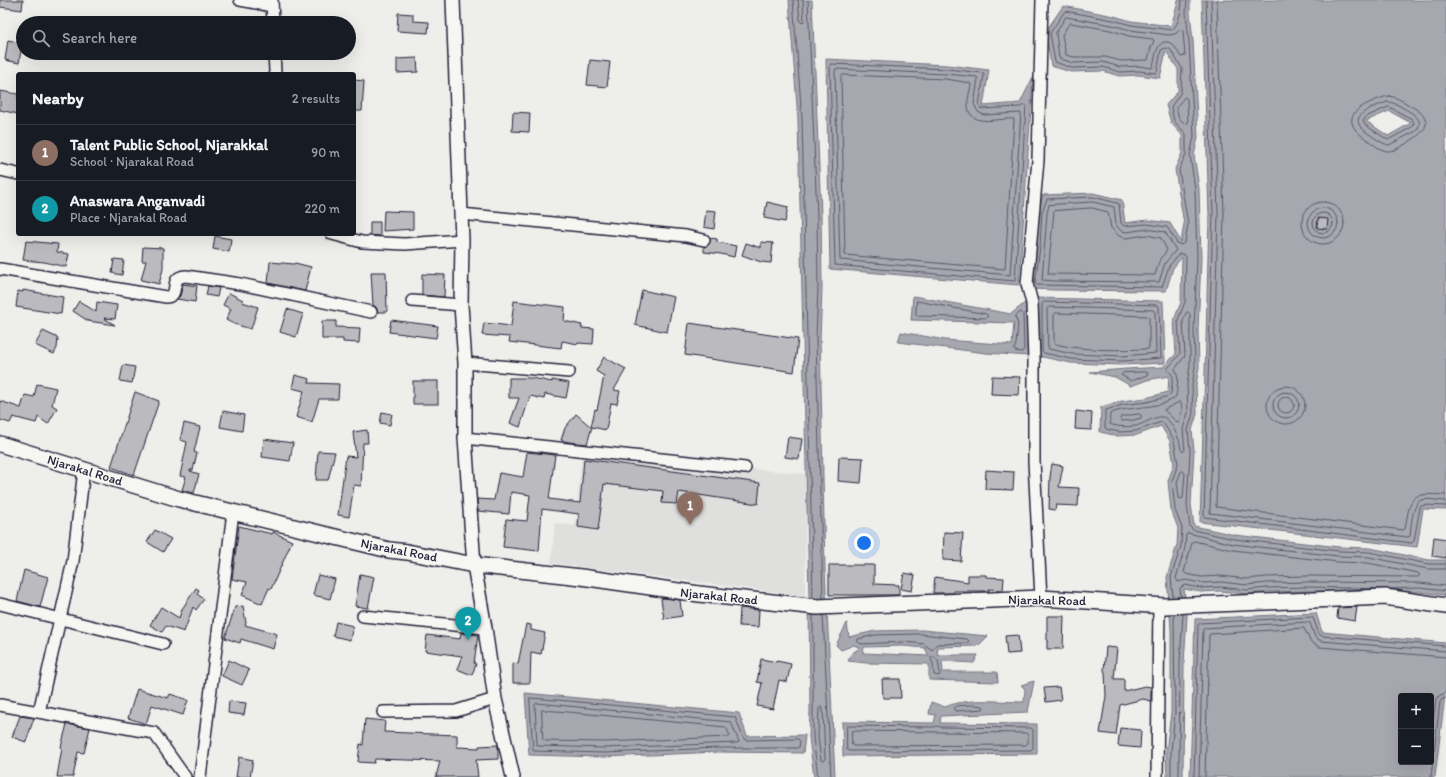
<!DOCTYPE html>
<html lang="en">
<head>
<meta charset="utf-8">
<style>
  :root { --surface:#171b24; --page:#20242c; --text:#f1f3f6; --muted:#9ea1a6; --line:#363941; --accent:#c8321e }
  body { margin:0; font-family:Itim,sans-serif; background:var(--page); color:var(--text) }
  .controls { position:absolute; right:12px; bottom:12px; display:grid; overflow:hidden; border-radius:4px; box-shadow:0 4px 16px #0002 }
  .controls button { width:36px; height:36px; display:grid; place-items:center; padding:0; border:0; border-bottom:1px solid var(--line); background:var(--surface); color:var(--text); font:20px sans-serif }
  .you { position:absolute; left:864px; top:543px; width:14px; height:14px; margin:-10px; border:3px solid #fff; border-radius:50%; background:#1a73e8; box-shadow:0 0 0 6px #1a73e833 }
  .badge { display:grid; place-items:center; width:26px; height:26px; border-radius:50%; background:var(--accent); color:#fff; font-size:13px; font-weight:700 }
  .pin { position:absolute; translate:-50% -33px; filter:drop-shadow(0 1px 2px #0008) }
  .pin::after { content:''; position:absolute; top:21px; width:14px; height:12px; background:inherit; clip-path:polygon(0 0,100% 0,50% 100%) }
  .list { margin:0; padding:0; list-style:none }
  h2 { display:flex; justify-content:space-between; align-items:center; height:52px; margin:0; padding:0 16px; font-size:17px }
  h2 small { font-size:13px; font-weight:400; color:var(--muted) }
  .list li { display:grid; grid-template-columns:26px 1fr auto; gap:12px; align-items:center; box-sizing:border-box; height:56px; padding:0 16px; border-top:1px solid var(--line) }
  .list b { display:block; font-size:15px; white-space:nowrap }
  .list p { margin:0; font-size:13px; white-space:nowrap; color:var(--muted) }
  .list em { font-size:13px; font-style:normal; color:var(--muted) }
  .icon { flex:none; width:22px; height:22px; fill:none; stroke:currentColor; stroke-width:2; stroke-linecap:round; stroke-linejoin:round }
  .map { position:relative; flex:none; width:1446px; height:777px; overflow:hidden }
  .search { position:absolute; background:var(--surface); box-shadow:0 4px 16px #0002; left:16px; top:16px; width:340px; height:44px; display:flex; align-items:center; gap:10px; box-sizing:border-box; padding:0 14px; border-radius:22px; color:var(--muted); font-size:15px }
  .panel { position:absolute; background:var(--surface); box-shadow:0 4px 16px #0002; left:16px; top:72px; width:340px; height:164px; border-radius:4px }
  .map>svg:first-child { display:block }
</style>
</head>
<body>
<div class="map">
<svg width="1446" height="777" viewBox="0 0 1446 777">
  <rect width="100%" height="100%" fill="#eeeeeb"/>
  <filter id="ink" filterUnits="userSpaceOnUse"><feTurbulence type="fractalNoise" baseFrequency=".025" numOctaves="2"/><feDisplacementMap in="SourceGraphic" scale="8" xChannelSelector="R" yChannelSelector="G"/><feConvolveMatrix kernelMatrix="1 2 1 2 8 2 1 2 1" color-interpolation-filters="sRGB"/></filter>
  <g filter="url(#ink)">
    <polygon fill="#dfdfde" points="582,452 806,474 805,596 551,563 555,523 575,526"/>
    <g fill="#a7a7af" stroke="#727281" fill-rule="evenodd">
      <polygon points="789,0 812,0 821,215 822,288 820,339 825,569 835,777 814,777 809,737 810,711 809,596 798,119"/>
      <polygon points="1178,0 1190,0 1190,13 1193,41 1198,138 1194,155 1199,188 1201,258 1198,330 1199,367 1196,385 1197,414 1192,430 1194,451 1191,504 1194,526 1235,535 1339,547 1370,548 1429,560 1446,560 1446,595 1420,592 1308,591 1267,592 1247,594 1220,591 1201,592 1184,589 1187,616 1184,663 1183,777 1167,777 1166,751 1171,713 1171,630 1167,577 1177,545 1178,528 1171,510 1168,481 1174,464 1170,441 1161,426 1137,435 1118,436 1100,432 1101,407 1122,401 1146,398 1168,392 1169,376 1147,380 1131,386 1115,377 1090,372 1126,369 1163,367 1176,354 1174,320 1181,302 1182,257 1173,268 1166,291 1055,290 1031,289 1036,247 1038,212 1043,195 1093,193 1122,200 1125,223 1147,220 1170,223 1181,242 1184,224 1175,169 1182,153 1182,135 1171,123 1166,105 1178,91 1178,69 1166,51 1160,78 1139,75 1119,76 1103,71 1071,72 1051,66 1046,31 1063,6 1114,16 1131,21 1171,26 1177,6"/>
      <path d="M1202,0H1446V510L1423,509L1417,547L1200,522L1206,341L1209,215ZM1389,111L1411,123L1388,136L1366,121Z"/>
      <polygon points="826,59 947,65 989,70 983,106 1020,103 1033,77 1019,285 830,269"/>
      <polygon points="913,296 1011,314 1026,302 1029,356 986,353 898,342 901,332 945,340 1012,345 1014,323 911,320"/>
      <polygon points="1038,298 1163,301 1165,363 1122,365 1071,363 1038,356 1039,322"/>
      <path d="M1316,613L1322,632L1446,643V687L1435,777H1190L1195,619ZM1401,696H1431V762H1401Z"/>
      <path d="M847,623L849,637L875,631L922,630L988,636L978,646L938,647L937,655H978L974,663L942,661L943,672H997L998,682L929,680V664L866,663L848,661L852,653L860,648L854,645L841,650L836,645ZM903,646L925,648L929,656L863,653L864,647Z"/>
      <path d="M1034,681L1028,712L941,716L940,723L1037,724V754L843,756L842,722L934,723L936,715L929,714L931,702L945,707C969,697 998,702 1024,702L1025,689L1021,685Z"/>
      <polygon points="525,693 739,713 747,736 805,735 803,753 718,752 604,757 529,755"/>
    </g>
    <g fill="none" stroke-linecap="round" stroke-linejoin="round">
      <g stroke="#575769" stroke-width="1">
        <polyline points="793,0 802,119 813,598"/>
        <polyline points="798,0 800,21 802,23 804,21 803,0"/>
        <polyline points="808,0 817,215 818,288 816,339 823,598"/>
        <polyline points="1187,0 1186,13 1189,41 1194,137 1190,155 1195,189 1197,258 1194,330 1195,367 1192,385 1193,413 1188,430 1190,451 1187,505 1190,527 1193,530 1234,539 1339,551 1369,552 1428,564 1446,564"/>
        <polyline points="1206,0 1213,214 1204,517 1412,543 1414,541 1420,507 1424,505 1446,506"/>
        <path d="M1211,0L1218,214L1210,513L1408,537L1410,536C1411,527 1412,504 1421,500C1428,498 1439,501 1446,501"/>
        <path d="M1217,0L1224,214L1216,507L1403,530L1405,529C1411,494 1410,493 1446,495"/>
        <path d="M1066,17L1112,25L1130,30L1169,35L1175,34L1181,29L1183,31L1185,56L1181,57C1178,53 1176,47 1172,44C1157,35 1155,58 1153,66L1152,68L1139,66L1120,67L1103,62L1073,63L1061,59L1059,58L1056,33Z"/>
        <polygon points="1071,23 1110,30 1129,36 1153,39 1154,41 1151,47 1148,60 1121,61 1105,57 1074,57 1066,55 1062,35 1069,24"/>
        <polygon points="831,64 947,69 983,73 984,75 979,105 981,109 1020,107 1024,105 1026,105 1015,281 835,265 830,66"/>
        <polygon points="836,69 946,74 977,77 978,79 974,104 978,112 984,115 1021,113 1010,275 840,260 835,71"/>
        <path d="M843,75L946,79L970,83L971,85C970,91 967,100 968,107C971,129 1001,117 1014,119L1005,269L845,255L841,77Z"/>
        <path d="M1389,96C1396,97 1403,101 1409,105C1434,118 1430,130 1407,143C1402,146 1395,151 1388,151C1381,151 1375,145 1369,141C1349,128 1343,115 1369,103C1376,100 1382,97 1389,96Z"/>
        <polygon points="1185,97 1187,99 1188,123 1186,125 1179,118 1176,108"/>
        <path d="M1387,102C1394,102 1400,106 1405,109C1414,114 1425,120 1416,131L1389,145C1382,144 1375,138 1369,134C1343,117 1370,108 1387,102Z"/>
        <polygon points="1389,107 1412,119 1414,123 1412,127 1388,140 1365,125 1363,121 1366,117"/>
        <polygon points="1093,202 1114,207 1116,225 1121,231 1127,232 1147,229 1165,232 1176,250 1165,263 1159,282 1055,281 1042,280 1047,213 1049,205"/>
        <circle cx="1323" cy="223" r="21"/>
        <polygon points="1092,208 1108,212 1111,228 1119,236 1126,238 1147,235 1161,238 1167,250 1159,262 1155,275 1048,274 1054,211"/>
        <circle cx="1323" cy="223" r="15"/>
        <circle cx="1323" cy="223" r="10"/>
        <polygon points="917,301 986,314 988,316 986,318 917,316 916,314"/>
        <polygon points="1044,302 1158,305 1159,307 1161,358 1123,361 1071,359 1044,353 1042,351 1042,304"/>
        <polygon points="1049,307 1153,310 1155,312 1156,353 1123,356 1072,354 1049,349 1048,347 1047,309"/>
        <polygon points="1021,312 1023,314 1024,349 1022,352 1015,351 1014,349 1016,344 1018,324 1015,317"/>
        <path d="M1188,312L1190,314V366L1187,384L1188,413L1183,429L1185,450L1183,452C1179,448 1181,442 1178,438C1176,432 1171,423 1167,419C1158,412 1144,425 1135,426C1127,427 1117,427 1110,424C1110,422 1109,417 1110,415C1114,406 1167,410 1176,396C1177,393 1177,390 1177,387C1178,380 1178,375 1175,369L1185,356L1183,321L1186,313Z"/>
        <path d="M1056,313L1147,316L1149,317V348L1148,349C1117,350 1085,351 1055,344L1054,342V315Z"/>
        <polygon points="1146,372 1148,373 1147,375 1131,381 1121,375 1123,373"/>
        <circle cx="1286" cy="405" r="19"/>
        <circle cx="1286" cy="405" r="13"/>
        <circle cx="1286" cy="405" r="8"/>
        <path d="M1180,402C1184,407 1181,415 1179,421L1177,422L1164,410Z"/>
        <polygon points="1139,414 1141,415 1141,418 1134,420 1122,421 1120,419 1121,417"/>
        <polygon points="1183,471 1185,473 1183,498 1181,499 1179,498 1177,482 1181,472"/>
        <polygon points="1194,541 1233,550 1338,562 1368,563 1418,573 1420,575 1418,577 1307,576 1266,577 1247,579 1221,576 1201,577 1186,574 1184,572 1192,543"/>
        <polyline points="1446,569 1428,569 1369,557 1338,556 1233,544 1188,533 1186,535 1185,548 1176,578 1178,582 1186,580 1201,583 1221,582 1247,585 1267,583 1308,582 1420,583 1446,586"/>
        <polyline points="1385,589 1420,588 1446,591"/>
        <path d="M1173,597L1171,577L1181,546L1182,528L1175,510L1172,481L1178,464L1174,440L1164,424L1161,422L1136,431L1119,432L1106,429L1105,427V412L1106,410L1122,405L1147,402L1169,396L1171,393L1173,376L1167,369L1180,354L1178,320L1185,302L1186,257L1183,254H1179L1169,266L1162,287L1037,285L1035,283L1040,247L1042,212L1047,199L1093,197L1117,203L1119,204L1121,223L1124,226L1147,224L1167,227L1177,243L1181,245L1185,242L1188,224L1179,170L1186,154V134L1174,121L1171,107L1181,92L1182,68L1170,49L1166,48L1161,50L1157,72L1156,73L1139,71L1120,72L1103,67L1072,68L1055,62L1050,33L1065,11L1113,20L1131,25L1172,30C1179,25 1182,8 1182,0"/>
        <polyline points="1181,597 1180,588 1185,585 1201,588 1220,587 1247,590 1267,588 1308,587 1384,589"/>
        <polyline points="813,615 813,737 818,777"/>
        <polyline points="823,615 831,777"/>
        <polygon points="921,634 967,639 969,641 967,643 937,644 932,650 924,644 903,642 861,644 857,641 858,639 875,635"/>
        <polygon points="932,657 934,657 938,660 940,674 939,676 934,675 933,664 931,659"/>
        <polygon points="530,698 569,701 735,717 743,737 745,740 798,739 800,741 799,747 797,748 718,748 604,753 534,751 533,749"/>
        <polygon points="537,703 731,722 739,742 737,743 604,748 539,746 537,745 535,705"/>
        <polygon points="974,705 983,706 984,708 983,709 956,711 953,709 957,706"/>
        <polygon points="821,707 823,709 825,759 823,761 821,760 818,737 819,709"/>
        <polygon points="542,710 568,712 726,727 730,736 729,737 604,742 545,741 543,739"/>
        <polygon points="847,726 933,727 937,726 941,727 1031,728 1033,730 1033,748 1031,750 849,751 847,750"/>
        <polygon points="852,731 1026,733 1028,735 1028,743 1026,745 854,746 852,745"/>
        <polyline points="1431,734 1436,700 1440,695 1446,693"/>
        <polyline points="1171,777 1171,751 1175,713 1174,614"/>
        <polyline points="1179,777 1180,662 1183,614"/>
        <polyline points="1194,777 1198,625 1200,623 1312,617 1313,618 1319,634 1322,636 1446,646"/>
        <polyline points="1199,777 1203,630 1204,628 1308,622 1310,623 1315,637 1321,641 1446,651"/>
        <polyline points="1205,777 1209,635 1210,634 1304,628 1310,641 1319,647 1446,657"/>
        <polyline points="1431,777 1440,702 1442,699 1446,698"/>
      </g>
    </g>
    <g fill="#bbbbbf" stroke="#22223b">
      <polygon points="0,0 23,0 22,10 0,7"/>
      <polygon points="398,13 413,14 413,21 429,22 428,33 397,31"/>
      <polygon points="8,40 22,43 19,63 5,60"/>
      <polygon points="417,58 418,72 397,73 397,59"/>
      <polygon points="590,60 610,62 607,87 587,85"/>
      <polygon points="354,80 364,81 362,111 354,111"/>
      <polygon points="0,91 18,94 18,114 0,110"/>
      <polygon points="513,112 530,113 529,132 512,131"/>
      <polygon points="767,202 788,207 785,222 764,218"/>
      <polygon points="706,210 716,211 714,229 704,227"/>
      <polygon points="384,211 413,212 413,229 383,231"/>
      <polygon points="1318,218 1328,219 1327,229 1317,228"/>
      <polygon points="370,222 380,222 380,236 370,235"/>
      <polygon points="215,236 231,239 229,252 213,249"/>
      <polygon points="711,238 717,239 717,242 736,246 734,257 721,254 704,252 704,247 709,244"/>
      <polygon points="26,241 58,244 57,252 69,254 66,267 44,262 23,260"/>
      <polygon points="761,242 773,243 771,263 761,262 742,255 746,243 761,248"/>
      <polygon points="143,247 163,248 163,269 159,284 141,280 146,261 142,261"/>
      <polygon points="114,259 124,260 122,275 112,273"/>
      <polygon points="270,262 294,264 295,263 311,267 305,291 268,283"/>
      <polygon points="371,272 386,272 387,312 378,312 376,307 373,305"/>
      <polygon points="422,274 445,275 444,297 422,295"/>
      <polygon points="183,284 197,286 195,302 177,299 180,296"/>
      <polygon points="208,286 219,288 217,297 206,295"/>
      <polygon points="23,290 63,297 61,314 16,307 18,291 23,292"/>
      <polygon points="642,290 674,297 667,332 635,325"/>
      <polygon points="229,293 243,300 242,302 258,307 251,329 234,324 226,320 231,309 223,305"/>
      <polygon points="79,301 96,312 97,302 117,305 115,319 104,318 115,325 88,321 73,311"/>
      <polygon points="514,301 565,307 564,321 582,325 581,328 594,329 593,344 578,343 578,344 562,341 561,348 509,342 510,337 482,335 484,323 511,326"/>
      <polygon points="287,309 303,314 296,337 280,332"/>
      <polygon points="391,320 438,326 436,338 389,332"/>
      <polygon points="322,321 336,321 336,327 360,328 359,343 343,342 343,339 322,339"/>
      <polygon points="689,323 798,339 794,372 685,355"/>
      <polygon points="43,331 58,338 57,348 54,354 35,345"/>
      <polygon points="604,357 626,369 614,390 620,391 617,404 611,403 606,430 592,427 587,444 569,442 561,440 565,428 576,414 591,427 595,409 597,410 604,376 596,371"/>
      <polygon points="123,365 135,367 132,383 120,381"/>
      <polygon points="295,375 310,379 309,383 339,384 338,399 319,399 312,422 296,417 304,391 292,388"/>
      <polygon points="992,376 1020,377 1019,395 991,394"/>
      <polygon points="509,378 532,378 552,382 552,380 569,383 566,398 545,394 544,399 530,396 520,427 510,423 519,398 509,398"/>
      <rect x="413" y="381" width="25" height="23"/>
      <polygon points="37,384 56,388 52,405 57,408 48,424 38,417 36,423 13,417 10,423 0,420 0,401 21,408 25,395 34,397"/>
      <polygon points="135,392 159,401 134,475 111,467"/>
      <polygon points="223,411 244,415 242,431 220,427"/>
      <polygon points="1076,411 1092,413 1091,430 1075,429"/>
      <polygon points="382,412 392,414 390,425 380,423"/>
      <polygon points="184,423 200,427 194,452 197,453 193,470 190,470 190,471 199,474 194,493 182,490 186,477 180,476 187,442 180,440"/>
      <polygon points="367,430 368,443 363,443 361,486 354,485 349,517 338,515 346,456 356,457 353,432"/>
      <polygon points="788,437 802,439 799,459 785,457"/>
      <polygon points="264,439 293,443 290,461 262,457"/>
      <polygon points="318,451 335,452 328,480 316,480"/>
      <polygon points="527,452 555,455 549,499 580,503 584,459 760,483 758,504 679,492 677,504 662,503 663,491 604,484 598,530 578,527 579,514 542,509 539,551 503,547 506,519 527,521 530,495 511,492 509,514 478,511 477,499 494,500 499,473 523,477"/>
      <polygon points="839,457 863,458 861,483 838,481"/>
      <polygon points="1052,464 1063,466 1059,487 1079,488 1078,506 1056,505 1055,510 1049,509 1050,477"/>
      <polygon points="986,470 1014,472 1013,490 985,489"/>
      <polygon points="239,526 272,534 273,532 292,541 271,589 269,588 262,604 242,595 247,582 232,579"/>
      <polygon points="155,530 171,539 163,552 147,542"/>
      <polygon points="944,532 963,533 961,561 943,560"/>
      <polygon points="1434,537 1446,539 1446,558 1432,556"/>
      <polygon points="829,565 874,565 874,584 899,585 899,595 829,595"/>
      <polygon points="24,570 48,577 40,607 17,601"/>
      <polygon points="904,573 915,575 912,591 901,589"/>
      <polygon points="360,574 374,577 368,608 355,606"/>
      <polygon points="318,575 335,579 330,599 313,595"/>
      <polygon points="968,575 986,575 986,577 1004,578 1003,590 989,589 989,591 953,591 953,593 933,593 935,577 968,582"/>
      <polygon points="196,588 199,590 197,594 204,599 196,610 193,607 184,632 166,626 162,632 150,625 161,607 179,618 182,609"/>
      <polygon points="664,598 680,600 682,616 664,619 661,599"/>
      <polygon points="243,606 246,623 245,625 277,634 273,649 241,639 240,643 225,638 235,607"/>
      <polygon points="1357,607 1355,621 1337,618 1338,608"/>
      <polygon points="740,608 759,610 758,627 739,626"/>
      <polygon points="1047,616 1064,616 1063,649 1047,649"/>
      <polygon points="336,622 353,626 350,640 333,636"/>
      <polygon points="526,624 531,625 531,630 545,633 541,654 531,652 530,683 513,683 513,663 518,664"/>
      <polygon points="461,633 478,635 474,663 476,664 472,675 457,669 462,656 425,651 427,635 460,639"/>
      <polygon points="1018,635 1020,653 1007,654 1005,636"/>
      <polygon points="1106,647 1117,648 1114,679 1124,679 1124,691 1145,686 1151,687 1151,701 1143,699 1120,705 1116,735 1100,733 1106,696 1105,672 1104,671"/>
      <polygon points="761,659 777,662 777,661 791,664 787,682 779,680 773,709 757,706 762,683 757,682"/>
      <polygon points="229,660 249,670 242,685 222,676"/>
      <polygon points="882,679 900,679 901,698 883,698"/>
      <polygon points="1059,687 1061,700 1046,702 1044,688"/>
      <polygon points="137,689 168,698 170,694 188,700 183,715 152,705 146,724 128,718"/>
      <polygon points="229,701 246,703 244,715 228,713"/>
      <polygon points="20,716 34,718 26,742 12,737"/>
      <polygon points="365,719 385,721 384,732 457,735 457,747 479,748 479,746 498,745 498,759 476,760 478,777 436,777 440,761 375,759 374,763 358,762 360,744 363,745"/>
      <polygon points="67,724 90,728 84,753 78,752 73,777 57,777 62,748 61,747"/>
      <polygon points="1120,728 1141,730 1140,748 1118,746"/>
      <polygon points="239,757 253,760 250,777 236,777"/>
    </g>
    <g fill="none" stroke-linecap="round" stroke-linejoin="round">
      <g stroke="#22223b" stroke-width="14">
        <g id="minor">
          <polyline points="240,0 272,6"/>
          <polyline points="272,0 273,23"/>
          <polyline points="274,53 275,71"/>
          <polyline points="0,170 18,174"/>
          <polyline points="461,214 686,236 704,240"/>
          <polyline points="332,234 362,242 405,244 462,240"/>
          <path d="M0,269L166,297C182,296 167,277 186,276L240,284L371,312"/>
          <polyline points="412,301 461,305"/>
          <polyline points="465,363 569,372"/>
          <polyline points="465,438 745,468"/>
          <polyline points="1041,598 1034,461 1034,360 1032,303 1027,284 1038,160 1042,0"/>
          <polyline points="0,604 163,644"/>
          <polyline points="363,616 485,628"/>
          <polyline points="0,705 154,733 185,777"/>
          <polyline points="39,712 73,561 84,470"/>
          <polyline points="383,712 456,711 495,699"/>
          <polyline points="200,777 233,512"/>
          <polyline points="1157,777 1159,605"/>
        </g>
      </g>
      <g stroke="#22223b" stroke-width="16">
        <polyline id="tertiary" points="453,0 462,240 461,305 465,363 465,438 474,565 485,628 495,699 513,777"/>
      </g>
      <g stroke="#22223b" stroke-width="18">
        <polyline id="secondary" points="0,444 179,499 389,550 407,552 474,565 581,577 699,594 817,607 1041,598 1165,606 1385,597 1446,606"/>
      </g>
      <use href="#minor" stroke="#f6f6f2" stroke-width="11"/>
      <use href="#tertiary" stroke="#f6f6f2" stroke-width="13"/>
      <use href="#secondary" stroke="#f6f6f2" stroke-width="15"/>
    </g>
  </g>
  <g text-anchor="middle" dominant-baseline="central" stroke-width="3" stroke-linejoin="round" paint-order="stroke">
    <g font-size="13" fill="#22223b" stroke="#f6f6f2">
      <text transform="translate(85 470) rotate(17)">Njarakal Road</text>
      <text transform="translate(399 550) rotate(11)">Njarakal Road</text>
      <text transform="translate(719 596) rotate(6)">Njarakal Road</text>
      <text transform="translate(1047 600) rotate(1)">Njarakal Road</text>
    </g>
  </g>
</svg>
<div class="controls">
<button>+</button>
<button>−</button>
</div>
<div class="you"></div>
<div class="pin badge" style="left:690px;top:525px;background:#8d6e63">1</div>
<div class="pin badge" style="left:468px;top:640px;background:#0f9aa8">2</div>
<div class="search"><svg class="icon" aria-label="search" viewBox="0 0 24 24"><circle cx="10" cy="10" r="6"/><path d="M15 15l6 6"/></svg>Search here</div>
<section class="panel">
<h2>Nearby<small>2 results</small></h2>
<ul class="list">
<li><span class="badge" style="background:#8d6e63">1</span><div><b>Talent Public School, Njarakkal</b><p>School · Njarakal Road</p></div><em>90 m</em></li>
<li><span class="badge" style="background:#0f9aa8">2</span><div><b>Anaswara Anganvadi</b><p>Place · Njarakal Road</p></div><em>220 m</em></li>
</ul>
</section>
</div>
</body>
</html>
